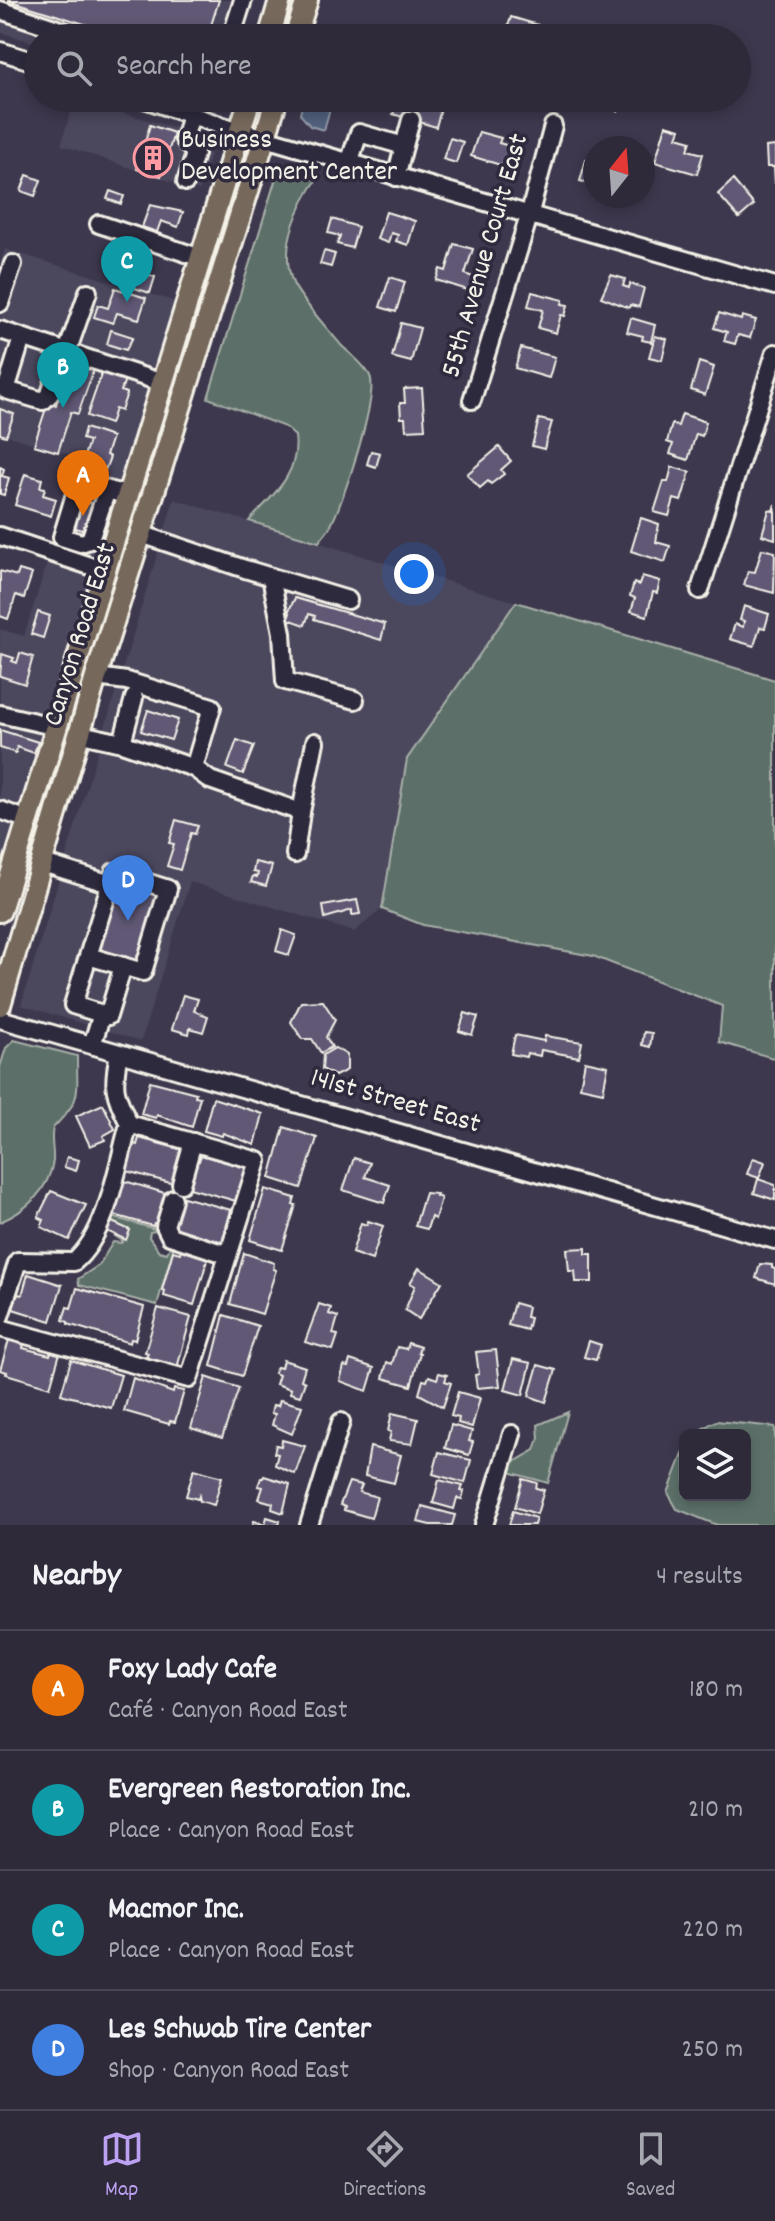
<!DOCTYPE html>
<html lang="en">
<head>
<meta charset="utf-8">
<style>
  :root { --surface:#2e2a3a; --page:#3a3645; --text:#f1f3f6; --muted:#a7a7af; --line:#494654; --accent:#bca0f2 }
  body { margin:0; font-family:Dekko,sans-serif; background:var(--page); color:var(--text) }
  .controls { position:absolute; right:24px; bottom:24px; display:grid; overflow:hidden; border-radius:12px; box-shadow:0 4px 12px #0003 }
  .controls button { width:72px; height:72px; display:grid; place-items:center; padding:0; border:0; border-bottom:2px solid var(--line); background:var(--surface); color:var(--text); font:40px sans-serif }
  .compass { position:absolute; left:583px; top:136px; width:72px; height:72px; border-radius:50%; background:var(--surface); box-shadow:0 4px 12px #0003; rotate:17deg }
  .you { position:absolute; left:414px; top:574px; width:28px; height:28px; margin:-20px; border:6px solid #fff; border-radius:50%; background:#1a73e8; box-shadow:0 0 0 12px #1a73e833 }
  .badge { display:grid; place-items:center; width:52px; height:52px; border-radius:50%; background:var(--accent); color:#fff; font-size:26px; font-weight:700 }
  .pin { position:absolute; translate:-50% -66px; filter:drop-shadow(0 2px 4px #0008) }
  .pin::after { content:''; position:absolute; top:42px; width:28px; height:24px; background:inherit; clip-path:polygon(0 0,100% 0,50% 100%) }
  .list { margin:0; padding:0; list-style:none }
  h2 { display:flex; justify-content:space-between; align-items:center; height:104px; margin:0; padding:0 32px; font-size:34px }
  h2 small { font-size:26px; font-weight:400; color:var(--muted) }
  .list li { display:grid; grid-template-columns:52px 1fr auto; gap:24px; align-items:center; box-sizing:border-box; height:120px; padding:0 32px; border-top:2px solid var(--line) }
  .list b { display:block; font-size:30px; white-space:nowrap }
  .list p { margin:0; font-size:26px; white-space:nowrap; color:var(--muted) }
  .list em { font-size:26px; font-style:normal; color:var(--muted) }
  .icon { flex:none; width:44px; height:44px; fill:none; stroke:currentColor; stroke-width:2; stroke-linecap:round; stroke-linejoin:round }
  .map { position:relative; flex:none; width:775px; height:1525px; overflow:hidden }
  .search { position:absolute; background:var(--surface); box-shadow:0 4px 12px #0003; left:24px; right:24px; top:24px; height:88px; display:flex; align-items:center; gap:20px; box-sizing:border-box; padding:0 28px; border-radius:44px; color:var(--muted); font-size:30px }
  .sheet { height:584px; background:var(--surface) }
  nav { display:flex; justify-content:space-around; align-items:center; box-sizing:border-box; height:112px; border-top:2px solid var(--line); background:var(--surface); font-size:22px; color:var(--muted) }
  nav a { display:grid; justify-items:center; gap:4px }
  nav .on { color:var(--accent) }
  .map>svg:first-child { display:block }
</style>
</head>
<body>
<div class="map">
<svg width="775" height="1525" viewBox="0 0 775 1525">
  <rect width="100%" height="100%" fill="#3e384e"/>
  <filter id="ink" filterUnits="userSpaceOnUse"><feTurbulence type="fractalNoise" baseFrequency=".0125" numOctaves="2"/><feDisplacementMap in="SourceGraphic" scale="16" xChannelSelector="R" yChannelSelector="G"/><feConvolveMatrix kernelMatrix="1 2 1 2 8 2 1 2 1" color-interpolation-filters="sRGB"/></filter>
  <g filter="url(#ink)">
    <g fill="#4b465d">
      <polygon points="0,0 250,0 237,38 38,38 38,44 0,32"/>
      <polygon points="74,99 190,132 210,154 200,191 61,145"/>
      <polygon points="5,249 176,302 0,865 0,629 24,636 80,458 0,433 0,266"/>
      <polygon points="174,499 516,602 407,759 382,909 354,932 190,882 141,1041 21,1005"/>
    </g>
    <g fill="#5b6f69" stroke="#a8b0a8" stroke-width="2">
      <path d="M292,167L320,175C299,204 278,246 293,283C300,299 329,330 341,345C350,354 365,365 370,376C379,396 342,506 330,527C327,533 322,537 319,542L249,521C273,495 300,474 295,436L285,427L208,398L276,178Z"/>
      <polygon points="516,602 775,680 775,1057 773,1058 719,1042 722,1006 593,956 423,925 382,909 407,759"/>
      <path d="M14,1040L77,1056C77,1098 82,1098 53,1128C50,1139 54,1150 53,1161C49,1190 26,1211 0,1222V1067L6,1048Z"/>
      <polygon points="112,1217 159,1230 150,1232 149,1237 159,1251 167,1253 171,1245 174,1246 157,1305 79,1285 78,1279 99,1265 113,1242 121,1243 123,1241 115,1236 110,1222"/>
      <polygon points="568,1412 548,1483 509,1472 511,1464 535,1450 539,1438 538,1425"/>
      <polygon points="716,1421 775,1427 775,1525 717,1525 677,1509 668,1493 685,1449 685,1495 745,1495 745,1435 691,1435"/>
    </g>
    <polygon fill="#51607b" stroke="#929aa7" stroke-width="2" points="304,98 333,98 324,130 310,126 300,114"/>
    <g fill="#605875" stroke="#f4f1e8" stroke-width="2">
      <polygon points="8,0 219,0 207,38 129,38"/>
      <polygon points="511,17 538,25 534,38 521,38 506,33"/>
      <polygon points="398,98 444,98 436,127 393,114"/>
      <polygon points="595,98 627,98 618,112"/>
      <polygon points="150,125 174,133 161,176 137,169"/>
      <polygon points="666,125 680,129 677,137 691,141 688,150 703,154 697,174 655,162"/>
      <polygon points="479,132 501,138 499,143 513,147 507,167 471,156"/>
      <polygon points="450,138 463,142 456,163 443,159"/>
      <polygon points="775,146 775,184 774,167 767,167 766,147"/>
      <polygon points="586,160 595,163 595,185 580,181"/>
      <polygon points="27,175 41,180 35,196 21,191"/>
      <polygon points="733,180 754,205 739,218 718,194"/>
      <polygon points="110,191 124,196 121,204 107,199"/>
      <polygon points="150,205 183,212 178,227 161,221 157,232 142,227"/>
      <polygon points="386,212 415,221 408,245 396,241 398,235 391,233 388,243 377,239"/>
      <polygon points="332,219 358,227 352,248 337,244 340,236 328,233"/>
      <polygon points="454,244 473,249 465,274 478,279 474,292 436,280 440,269 446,271"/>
      <polygon points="324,251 335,254 331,267 320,264"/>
      <polygon points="127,268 155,277 150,293 122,284"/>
      <polygon points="611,275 625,279 623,286 629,288 630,284 644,288 639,307 630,305 629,308 601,297"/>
      <polygon points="390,277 405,282 396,312 380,307"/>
      <polygon points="115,288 146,298 139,319 117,313 113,323 94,317 98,305 108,308"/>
      <polygon points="532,292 563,300 562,304 568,305 565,316 561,315 556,333 538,328 543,310 528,306"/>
      <polygon points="719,313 741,320 742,316 756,320 750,338 738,335 735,344 724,341 727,332 714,328"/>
      <polygon points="631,318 655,325 651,342 642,340 643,336 627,332"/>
      <polygon points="401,323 420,328 411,362 392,357"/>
      <polygon points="111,330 133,337 126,350 107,344"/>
      <polygon points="655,336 667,339 662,360 649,357"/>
      <polygon points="521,348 555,357 549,378 515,368"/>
      <polygon points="71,358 95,366 78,414 71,412 58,452 34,445 48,402 56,405"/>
      <polygon points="699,362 714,367 705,395 691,390"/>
      <polygon points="103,369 126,376 121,391 127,393 121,411 115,409 110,424 87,416"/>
      <polygon points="422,388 425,429 406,430 405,418 401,418 400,403 405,403 404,389"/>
      <polygon points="0,409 14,414 6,436 0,434"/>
      <polygon points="682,414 706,422 702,436 696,434 688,460 670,454 673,444 667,442 672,424 678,426"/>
      <polygon points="539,419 552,422 544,449 532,446"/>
      <polygon points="85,428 112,437 106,455 110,457 105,470 82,462 89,441 82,439"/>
      <polygon points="499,447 511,461 501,470 504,474 491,484 488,481 480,488 467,474"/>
      <polygon points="371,451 380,453 376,467 367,464"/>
      <polygon points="0,467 4,469 2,476 9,478 4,495 0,494"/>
      <polygon points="672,467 690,472 681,501 674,499 669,516 654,512 664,481 668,482"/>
      <polygon points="25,474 42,479 40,487 45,488 43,495 56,499 51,516 15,505"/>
      <polygon points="78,499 99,506 88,532 70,526"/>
      <polygon points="775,504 775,539 762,535 769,510 773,511"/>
      <polygon points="641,518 659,524 656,542 670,546 665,562 631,551"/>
      <polygon points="762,549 775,552 774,593 744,585 748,571 755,572"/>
      <polygon points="19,570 32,574 24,598 16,595 8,619 0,616 0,571 17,576"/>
      <polygon points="642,576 660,581 657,593 653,592 647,616 631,611 635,598 630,596 634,583 639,585"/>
      <polygon points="295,598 385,624 381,640 314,619 315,616 309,614 305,625 288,619 290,613 288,612"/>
      <polygon points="744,606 769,614 765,628 760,627 754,646 730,639 735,624 743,627 744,621 740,620"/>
      <polygon points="38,612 50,616 43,638 31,634"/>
      <polygon points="20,653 33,657 25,684 0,676 2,654 14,658 12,661 17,663"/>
      <polygon points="148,710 178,720 171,740 141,731"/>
      <polygon points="0,730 38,742 34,753 17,747 16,753 0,748"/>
      <polygon points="237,740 254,746 243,774 227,768"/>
      <polygon points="176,820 198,826 195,834 191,833 180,870 167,866 174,844 169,843"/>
      <polygon points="255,862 272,866 266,886 251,882 253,876 257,877 258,873 253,872"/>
      <polygon points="120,880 159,892 137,961 98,949"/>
      <polygon points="357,900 360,914 352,915 352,910 325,918 323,906"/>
      <polygon points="282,930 296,935 289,955 276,951"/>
      <polygon points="183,995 198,999 194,1011 208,1016 203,1032 190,1028 189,1034 172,1029"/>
      <polygon points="323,1001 335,1020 326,1037 332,1047 321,1053 312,1039 302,1039 291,1022 301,1002"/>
      <polygon points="465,1013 478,1017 472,1035 459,1031"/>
      <polygon points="644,1032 652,1033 650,1047 642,1045"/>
      <polygon points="515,1035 544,1041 545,1036 582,1042 579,1057 541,1050 540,1056 527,1053 526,1057 511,1054"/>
      <polygon points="335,1048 347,1055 347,1070 335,1076 322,1069 323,1055"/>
      <polygon points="585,1061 608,1066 603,1092 580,1087"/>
      <polygon points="150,1081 196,1093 195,1096 200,1097 192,1127 157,1115 156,1118 141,1114"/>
      <polygon points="213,1098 263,1114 255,1145 223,1133 222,1136 204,1131"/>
      <polygon points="103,1104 115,1129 103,1136 105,1140 90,1146 76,1116"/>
      <polygon points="284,1127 317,1138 301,1188 270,1178"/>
      <polygon points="139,1138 183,1150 174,1184 123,1170 131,1143 137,1145"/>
      <polygon points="201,1155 246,1168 236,1201 186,1187 193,1160 199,1161"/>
      <polygon points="67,1157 79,1160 76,1171 64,1167"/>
      <polygon points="354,1158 370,1163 365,1177 390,1185 384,1203 343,1190"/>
      <polygon points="753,1158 765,1162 759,1178 747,1174"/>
      <polygon points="118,1179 168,1194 159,1224 154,1223 153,1226 114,1215 115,1212 109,1210"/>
      <polygon points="758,1179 775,1185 775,1200 754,1193"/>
      <polygon points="265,1189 295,1198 293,1205 296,1205 282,1250 250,1240"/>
      <polygon points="51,1191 86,1205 69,1240 41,1227 44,1220 38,1217"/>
      <polygon points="425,1193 437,1194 436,1196 441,1198 435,1219 431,1217 427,1229 415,1226"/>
      <polygon points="180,1196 231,1210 222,1242 217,1240 216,1243 171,1230"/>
      <polygon points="368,1221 383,1226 372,1260 352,1253 361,1223 367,1225"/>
      <polygon points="112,1222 130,1230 126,1240 107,1231"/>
      <polygon points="182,1247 209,1254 194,1305 164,1296 165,1291 162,1290 173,1251 180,1253"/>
      <polygon points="586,1248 586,1254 592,1254 592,1282 576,1282 575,1271 569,1271 567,1249"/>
      <polygon points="244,1253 274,1263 273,1269 276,1270 262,1314 230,1304"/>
      <polygon points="760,1264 772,1265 772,1268 775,1269 775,1284 756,1278"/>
      <polygon points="419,1268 442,1282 419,1319 405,1310 415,1286 410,1283"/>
      <polygon points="28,1274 62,1285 51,1321 13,1309 18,1294 22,1295"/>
      <polygon points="77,1288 144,1307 135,1340 131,1339 130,1343 68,1324 68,1322 63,1320 67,1307 71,1308"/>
      <polygon points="514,1303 528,1307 526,1317 530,1318 527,1330 508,1325"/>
      <polygon points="319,1304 331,1308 329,1314 338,1317 333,1334 338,1335 333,1350 305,1342"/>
      <polygon points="158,1308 191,1317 177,1368 146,1359 148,1353 145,1352"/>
      <polygon points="224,1315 258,1326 242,1376 211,1366"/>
      <polygon points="9,1340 24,1344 23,1348 50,1355 51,1350 60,1353 50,1387 6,1374 7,1372 0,1370"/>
      <polygon points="589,1341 601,1345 596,1360 584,1357"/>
      <polygon points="408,1343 420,1347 418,1353 420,1353 411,1386 383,1378 387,1362 392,1364 397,1347 406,1349"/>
      <polygon points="496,1350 500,1386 477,1388 475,1375 479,1374 476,1352"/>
      <polygon points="513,1359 531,1363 523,1395 505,1390"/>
      <polygon points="71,1360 121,1375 111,1408 61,1394"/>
      <polygon points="283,1360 305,1367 301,1380 305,1382 300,1396 290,1393 291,1389 276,1384 279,1375 274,1373 277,1367 281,1368"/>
      <polygon points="350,1360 374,1368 367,1391 340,1381 344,1366 348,1367"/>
      <polygon points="538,1365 556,1370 546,1402 529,1396"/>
      <polygon points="439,1373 447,1375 445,1381 451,1383 443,1407 419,1394 423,1380 427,1381 429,1376 437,1379"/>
      <polygon points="206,1377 239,1388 222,1438 191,1428"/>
      <polygon points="133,1378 173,1393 174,1389 184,1391 175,1422 170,1421 169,1424 124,1411"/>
      <polygon points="458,1392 480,1398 472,1427 458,1423 459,1418 451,1416"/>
      <polygon points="280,1400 302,1406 292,1434 272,1425 275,1414 271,1413 273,1405 278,1406"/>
      <polygon points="392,1413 418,1419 412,1444 389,1441 391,1432 388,1431"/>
      <polygon points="451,1425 472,1431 469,1441 473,1442 469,1455 445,1448"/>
      <polygon points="282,1440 305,1446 295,1474 275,1465 278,1454 274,1453 276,1445 281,1446"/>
      <polygon points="370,1447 401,1455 394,1483 365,1476"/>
      <polygon points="439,1452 471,1460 465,1483 433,1474"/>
      <polygon points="194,1469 222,1477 214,1505 200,1501 199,1496 198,1499 186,1496"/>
      <polygon points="264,1476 290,1484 283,1513 272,1509 273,1503 259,1499 263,1487 258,1486 261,1478 263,1478"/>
      <polygon points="523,1479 537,1483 536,1488 544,1490 537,1514 515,1507"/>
      <polygon points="439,1480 463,1486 461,1491 464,1491 462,1499 457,1498 454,1509 433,1503"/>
      <polygon points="349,1482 362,1485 359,1492 377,1497 371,1518 344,1510 345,1507 340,1505"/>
      <polygon points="422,1506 455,1515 452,1525 430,1525 418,1522"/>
      <polygon points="513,1511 536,1518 534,1525 509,1525"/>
      <polygon points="267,1517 280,1521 279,1525 253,1525 254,1521 265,1524"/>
    </g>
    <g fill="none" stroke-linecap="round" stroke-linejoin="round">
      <g stroke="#f4f1e8" stroke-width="22">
        <g id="minor">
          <polyline points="0,10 85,38"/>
          <polyline points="231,38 243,0"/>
          <polyline points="0,51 38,63"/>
          <polyline points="142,98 220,125 775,286"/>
          <polyline points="404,146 411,120"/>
          <polyline points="349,163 359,133 404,146 396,177"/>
          <polyline points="186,182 195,154 184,139 191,115"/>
          <polyline points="99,224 201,258"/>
          <polyline points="0,303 13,264"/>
          <polyline points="0,330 163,383"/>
          <polyline points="22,338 6,390 43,401 50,394 63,351"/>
          <polyline points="67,352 88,292"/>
          <polyline points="472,400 529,216 553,126"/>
          <polyline points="107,490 90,540 81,543 62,537 79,481 128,496"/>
          <polyline points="141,534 245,569 348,600"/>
          <polyline points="0,536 105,571"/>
          <polyline points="271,577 282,633 285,681 355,700"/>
          <polyline points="700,590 775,353"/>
          <polyline points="0,714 57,727"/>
          <polyline points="81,734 122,743 194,768 212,707 127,681 96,677"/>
          <polyline points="122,743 134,698"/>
          <polyline points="194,768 210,780 301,812 315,742"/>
          <polyline points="0,810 28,820"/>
          <polyline points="295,854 301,812"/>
          <polyline points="43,863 110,884"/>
          <polyline points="88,956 143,972 168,889 114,872 73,1005 102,1014 92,1045"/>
          <polyline points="102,1014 108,1016 123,966"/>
          <polyline points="0,1019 775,1240"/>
          <polyline points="181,1184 193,1142"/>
          <polyline points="173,1199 165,1226 170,1236 228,1255"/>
          <path d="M0,1316L18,1261L74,1262C108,1233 117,1166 129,1124C114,1092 112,1088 119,1053"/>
          <polyline points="0,1328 189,1379 258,1161 129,1124"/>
          <polyline points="309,1525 341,1422"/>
          <polyline points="484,1525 512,1434"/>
        </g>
      </g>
      <g stroke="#f4f1e8" stroke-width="26">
        <g id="major">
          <polyline points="269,38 280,0"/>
          <polyline points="295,38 307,0"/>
          <polyline points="0,911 250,98"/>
          <polyline points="0,1005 96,677 277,98"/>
        </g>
      </g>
      <use href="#minor" stroke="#2f2a3d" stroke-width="16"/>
      <use href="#major" stroke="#76695c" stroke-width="20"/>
    </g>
  </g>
  <defs>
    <g id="building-ring" transform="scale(2)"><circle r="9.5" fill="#2f2a3d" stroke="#ff9aa2" stroke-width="1.5"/><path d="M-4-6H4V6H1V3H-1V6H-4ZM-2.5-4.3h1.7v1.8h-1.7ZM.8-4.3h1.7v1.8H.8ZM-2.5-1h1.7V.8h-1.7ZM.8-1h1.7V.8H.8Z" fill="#ff9aa2"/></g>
  </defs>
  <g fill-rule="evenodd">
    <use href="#building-ring" x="153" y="158"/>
  </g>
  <g text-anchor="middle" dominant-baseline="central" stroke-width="7" stroke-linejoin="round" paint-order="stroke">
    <g font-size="28" fill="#f4f1e8" stroke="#2f2a3d" text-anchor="start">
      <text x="181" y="142">Business<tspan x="181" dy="32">Development Center</tspan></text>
    </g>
    <g font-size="28" fill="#f4f1e8" stroke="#2f2a3d">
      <text transform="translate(487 256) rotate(-74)">55th Avenue Court East</text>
      <text transform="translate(82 635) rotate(-73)">Canyon Road East</text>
      <text transform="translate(395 1103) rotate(16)">141st Street East</text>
    </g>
  </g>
</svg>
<div class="controls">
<button><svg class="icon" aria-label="layers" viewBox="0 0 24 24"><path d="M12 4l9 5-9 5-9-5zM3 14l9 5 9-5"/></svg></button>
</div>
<svg class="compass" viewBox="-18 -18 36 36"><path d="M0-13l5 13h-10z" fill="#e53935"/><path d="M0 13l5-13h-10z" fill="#a7a7af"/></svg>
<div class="you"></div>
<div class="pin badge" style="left:83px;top:516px;background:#e8710a">A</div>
<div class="pin badge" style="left:63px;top:408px;background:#0f9aa8">B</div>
<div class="pin badge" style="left:127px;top:302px;background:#0f9aa8">C</div>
<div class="pin badge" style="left:128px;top:921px;background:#3f7fe0">D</div>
<div class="search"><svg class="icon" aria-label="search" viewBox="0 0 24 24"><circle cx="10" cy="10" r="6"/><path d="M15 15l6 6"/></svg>Search here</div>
</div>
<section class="sheet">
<h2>Nearby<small>4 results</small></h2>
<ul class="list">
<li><span class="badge" style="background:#e8710a">A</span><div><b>Foxy Lady Cafe</b><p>Café · Canyon Road East</p></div><em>180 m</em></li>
<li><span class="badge" style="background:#0f9aa8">B</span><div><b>Evergreen Restoration Inc.</b><p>Place · Canyon Road East</p></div><em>210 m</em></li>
<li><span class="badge" style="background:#0f9aa8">C</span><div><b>Macmor Inc.</b><p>Place · Canyon Road East</p></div><em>220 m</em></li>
<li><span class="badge" style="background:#3f7fe0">D</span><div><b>Les Schwab Tire Center</b><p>Shop · Canyon Road East</p></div><em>250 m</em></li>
</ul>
</section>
<nav>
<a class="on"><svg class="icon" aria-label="map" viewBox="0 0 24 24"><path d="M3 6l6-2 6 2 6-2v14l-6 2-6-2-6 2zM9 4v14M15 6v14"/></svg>Map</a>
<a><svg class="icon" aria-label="directions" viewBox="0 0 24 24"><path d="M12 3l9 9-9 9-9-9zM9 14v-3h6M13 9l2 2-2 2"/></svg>Directions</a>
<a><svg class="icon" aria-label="saved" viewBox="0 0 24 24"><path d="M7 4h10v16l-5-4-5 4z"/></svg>Saved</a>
</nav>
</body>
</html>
